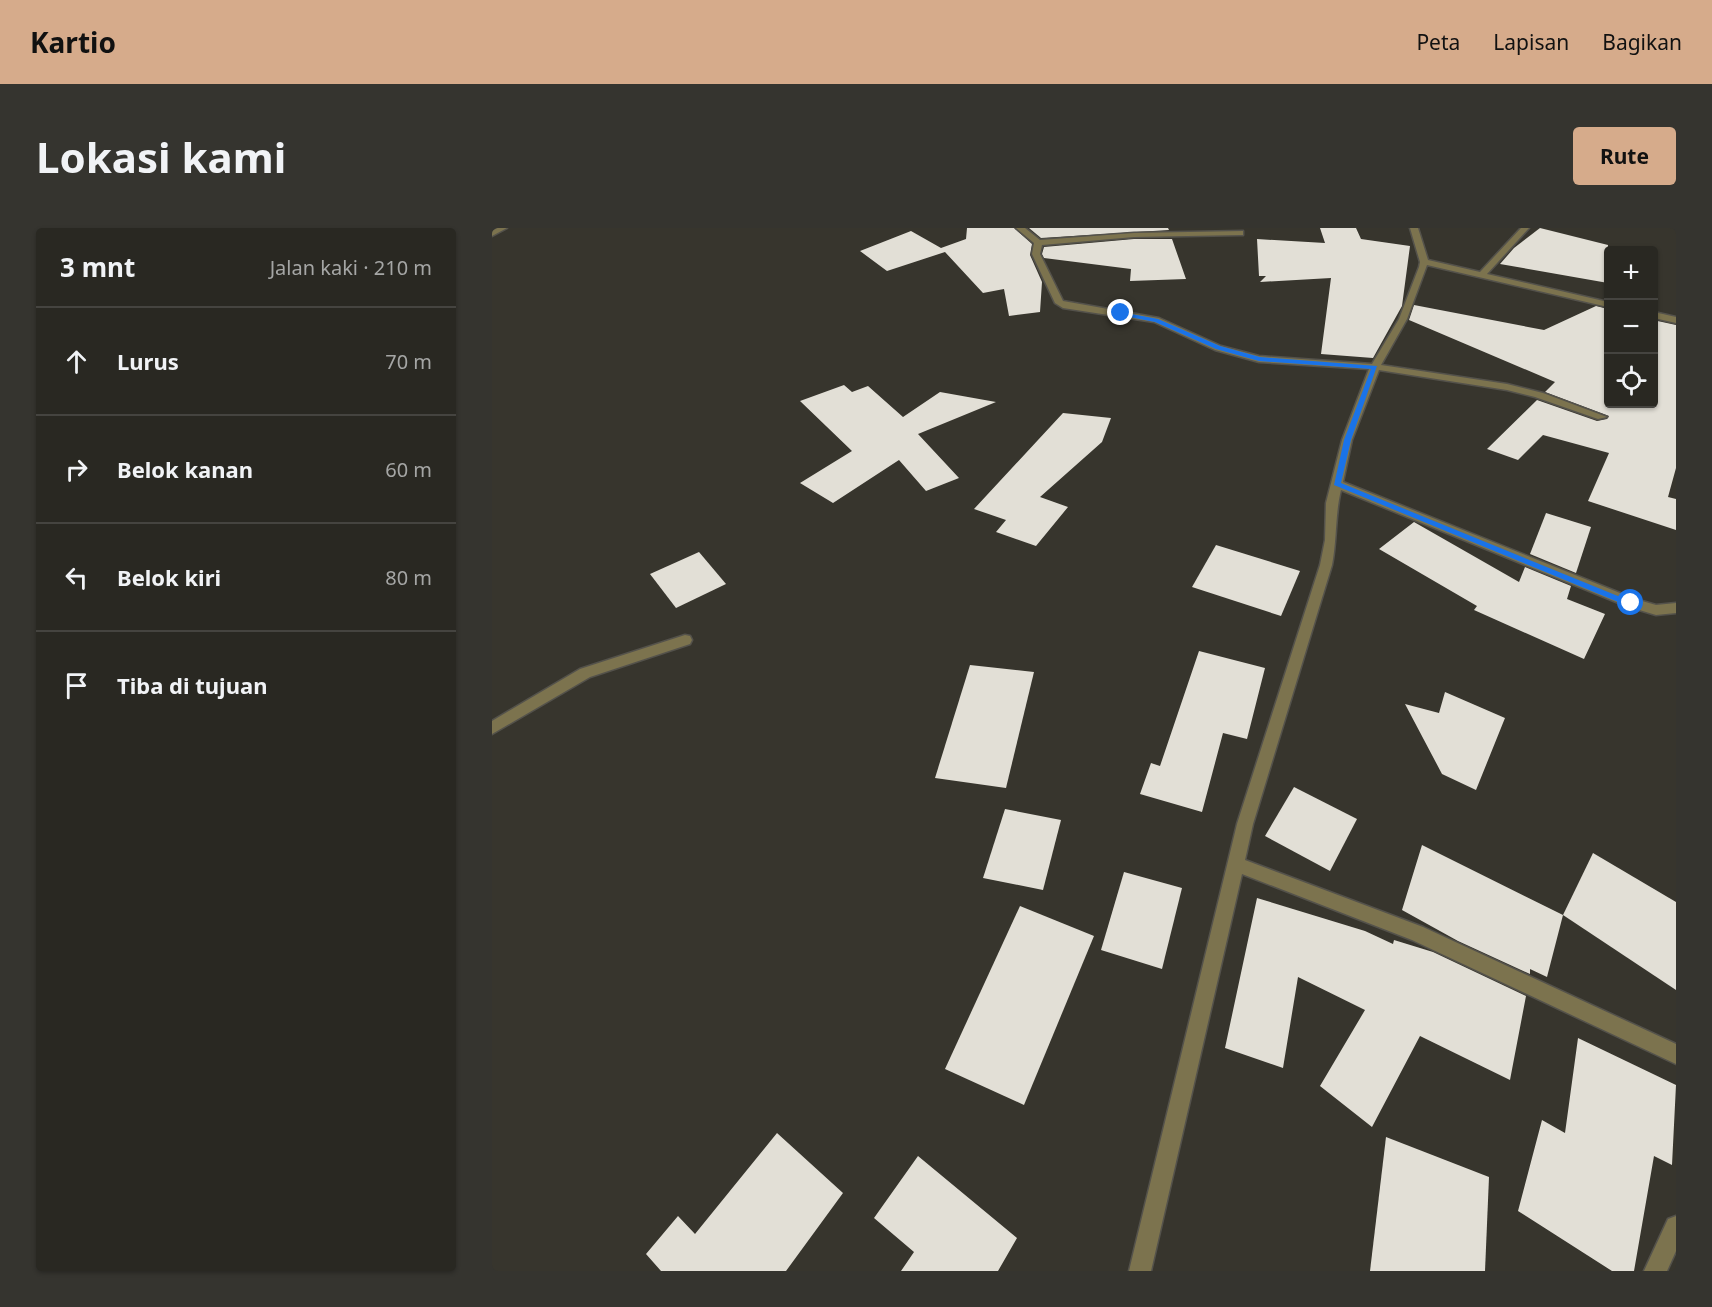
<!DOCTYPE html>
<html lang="id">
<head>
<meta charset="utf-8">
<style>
  :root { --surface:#292822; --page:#35342f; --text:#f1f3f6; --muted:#a5a6a5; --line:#454440; --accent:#d6ab8b }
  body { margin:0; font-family:"Noto Sans",sans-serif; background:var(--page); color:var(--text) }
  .controls { position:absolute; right:18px; top:18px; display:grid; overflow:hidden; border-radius:6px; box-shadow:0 2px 4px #0004 }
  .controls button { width:54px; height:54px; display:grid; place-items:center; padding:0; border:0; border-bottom:2px solid var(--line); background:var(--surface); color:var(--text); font:30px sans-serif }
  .stop { position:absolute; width:18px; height:18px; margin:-14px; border:4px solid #1a73e8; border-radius:50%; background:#fff }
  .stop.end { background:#1a73e8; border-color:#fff; box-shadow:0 2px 6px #0008 }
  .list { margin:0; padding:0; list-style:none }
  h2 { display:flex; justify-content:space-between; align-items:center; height:78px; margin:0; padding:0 24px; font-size:26px }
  h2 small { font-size:20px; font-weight:400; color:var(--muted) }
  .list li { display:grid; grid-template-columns:39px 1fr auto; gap:18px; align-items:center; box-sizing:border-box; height:108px; padding:0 24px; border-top:2px solid var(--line) }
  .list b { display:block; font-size:22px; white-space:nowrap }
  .list em { font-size:20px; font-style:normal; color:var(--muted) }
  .icon { flex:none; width:33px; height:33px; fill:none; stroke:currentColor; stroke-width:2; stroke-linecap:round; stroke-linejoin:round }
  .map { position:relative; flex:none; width:1184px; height:1043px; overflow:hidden; border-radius:6px }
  header { display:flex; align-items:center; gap:36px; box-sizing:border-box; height:84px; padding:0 30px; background:var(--accent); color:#111 }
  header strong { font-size:28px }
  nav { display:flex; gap:33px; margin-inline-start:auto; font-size:21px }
  .intro { display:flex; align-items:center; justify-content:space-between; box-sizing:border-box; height:144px; padding:0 36px }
  h1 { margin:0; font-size:42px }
  .button { padding:15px 27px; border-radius:6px; background:var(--accent); color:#111; font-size:21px; font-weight:700 }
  main { display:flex; gap:36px; padding:0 36px }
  aside { flex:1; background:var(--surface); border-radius:6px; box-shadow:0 2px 4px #0004 }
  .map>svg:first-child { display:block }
</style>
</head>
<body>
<header>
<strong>Kartio</strong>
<nav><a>Peta</a><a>Lapisan</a><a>Bagikan</a></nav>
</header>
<div class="intro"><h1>Lokasi kami</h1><a class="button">Rute</a></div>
<main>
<aside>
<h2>3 mnt<small>Jalan kaki · 210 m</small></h2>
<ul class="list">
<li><svg class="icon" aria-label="ahead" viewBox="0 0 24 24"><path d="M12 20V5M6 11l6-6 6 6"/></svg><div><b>Lurus</b></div><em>70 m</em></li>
<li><svg class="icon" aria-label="right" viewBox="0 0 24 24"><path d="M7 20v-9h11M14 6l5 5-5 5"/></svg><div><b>Belok kanan</b></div><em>60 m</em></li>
<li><svg class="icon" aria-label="left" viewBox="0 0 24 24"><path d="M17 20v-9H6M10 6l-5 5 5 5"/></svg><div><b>Belok kiri</b></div><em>80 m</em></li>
<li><svg class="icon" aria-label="arrive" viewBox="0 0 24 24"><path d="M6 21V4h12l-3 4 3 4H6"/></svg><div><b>Tiba di tujuan</b></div></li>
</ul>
</aside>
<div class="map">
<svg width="1184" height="1043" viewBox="0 0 1184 1043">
  <rect width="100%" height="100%" fill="#37352d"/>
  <g fill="#e2dfd6">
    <polygon points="475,0 522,0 540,16 538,27 550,54 548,84 517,88 512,61 491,65 453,24 395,43 368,23 419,3 449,20 474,11"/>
    <polygon points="537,0 676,0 677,2 549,10"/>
    <polygon points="828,0 864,0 869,11 918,18 910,78 881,130 829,126 839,50 768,54 774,48 767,48 765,11 833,15"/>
    <polygon points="1048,0 1116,17 1116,55 1008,36 1022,20"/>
    <polygon points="642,11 680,11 694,51 638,53 639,41 552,30 550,26 552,19"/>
    <polygon points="922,77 1052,102 1104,78 1116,81 1116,176 1161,176 1161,92 1184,97 1184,240 1176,269 1184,271 1184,302 1096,273 1117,225 1051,207 1026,232 995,221 1045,172 1105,193 1115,191 1117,188 1053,164 1063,154 917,92"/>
    <polygon points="352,157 360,164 376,158 411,189 448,164 504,174 426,206 467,250 434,263 407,232 341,275 308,255 360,223 308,173"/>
    <polygon points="571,185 619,190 610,214 548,269 576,279 544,318 504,304 514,292 482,281"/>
    <polygon points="1054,285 1099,299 1084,345 1038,326"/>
    <polygon points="922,294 1027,354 1033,339 1079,358 1075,371 1113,386 1092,431 982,382 985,378 887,321"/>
    <polygon points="724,317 808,343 789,388 700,359"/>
    <polygon points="207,324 234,356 184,380 158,346"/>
    <polygon points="707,423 773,440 755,511 731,505 710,584 648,566 659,535 668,538"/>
    <polygon points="478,437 542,444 514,560 443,550"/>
    <polygon points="953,464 1013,490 984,562 950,546 913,476 947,485"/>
    <polygon points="802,559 865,591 838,643 773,608"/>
    <polygon points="513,581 569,592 551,662 491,650"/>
    <polygon points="930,617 1071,687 1055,749 1038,741 1038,746 966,713 910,682"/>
    <polygon points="1101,625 1184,674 1184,762 1071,687"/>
    <polygon points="632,644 690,660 670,741 609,722"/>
    <polygon points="765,670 873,703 901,716 902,712 941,724 1034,768 1018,852 928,808 880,899 828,858 873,782 806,749 791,840 733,820"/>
    <polygon points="528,678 602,708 532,877 453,841"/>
    <polygon points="1086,810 1184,857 1180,937 1162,928 1142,1043 1120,1043 1026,983 1050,892 1073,905"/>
    <polygon points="285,905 351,965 294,1043 169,1043 154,1026 186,988 203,1006"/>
    <polygon points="894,909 997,949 993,1043 878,1043"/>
    <polygon points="426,928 525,1010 506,1043 409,1043 422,1024 382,990"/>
  </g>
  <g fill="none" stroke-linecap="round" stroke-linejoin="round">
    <g stroke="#54524b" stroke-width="3">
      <g id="street">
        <polygon points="5,0 15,0 0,8 0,3"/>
        <path d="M524,0H533L548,12L642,5L751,3V7H748L642,9L550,17L548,26L571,73L667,90L729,118L767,128L880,136L907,91L927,39L928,34L918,0H926L936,32L988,44L1029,0H1037L995,46L1116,74V79L935,37L915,91L889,137L1015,156L1051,165L1115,189L1106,191L1043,169L1015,162L887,142L860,212L851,254L1143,371L1164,377L1184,375V385L1164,387L1134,378L849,262C843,286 845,312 840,337L761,596L753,632L931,699L1184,816V836L920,712L750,646L659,1043H637L745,596L828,337L833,312L834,275L850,212L877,141L767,134L723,122L662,94L571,80L563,75L540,26L542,15Z"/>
        <polygon points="1162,84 1184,89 1184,95 1162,90"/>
        <polygon points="193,407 198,408 200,412 198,416 98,449 0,506 0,493 88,441"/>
        <polygon points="1184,988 1184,1023 1175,1043 1152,1043 1176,991"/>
      </g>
    </g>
    <use href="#street" fill="#7c734e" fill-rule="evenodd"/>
  </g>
  <polygon fill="#1a73e8" points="629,84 666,91 728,118 768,129 885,138 859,212 849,255 1143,375 1136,378 842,257 852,212 879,141 767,133 724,121 663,94 627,87"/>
</svg>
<div class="controls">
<button>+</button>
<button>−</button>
<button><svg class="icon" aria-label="locate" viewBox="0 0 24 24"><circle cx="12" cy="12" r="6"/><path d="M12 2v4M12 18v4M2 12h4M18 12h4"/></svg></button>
</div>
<div class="stop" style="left:1139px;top:375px"></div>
<div class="stop end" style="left:629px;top:85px"></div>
</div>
</main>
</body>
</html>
